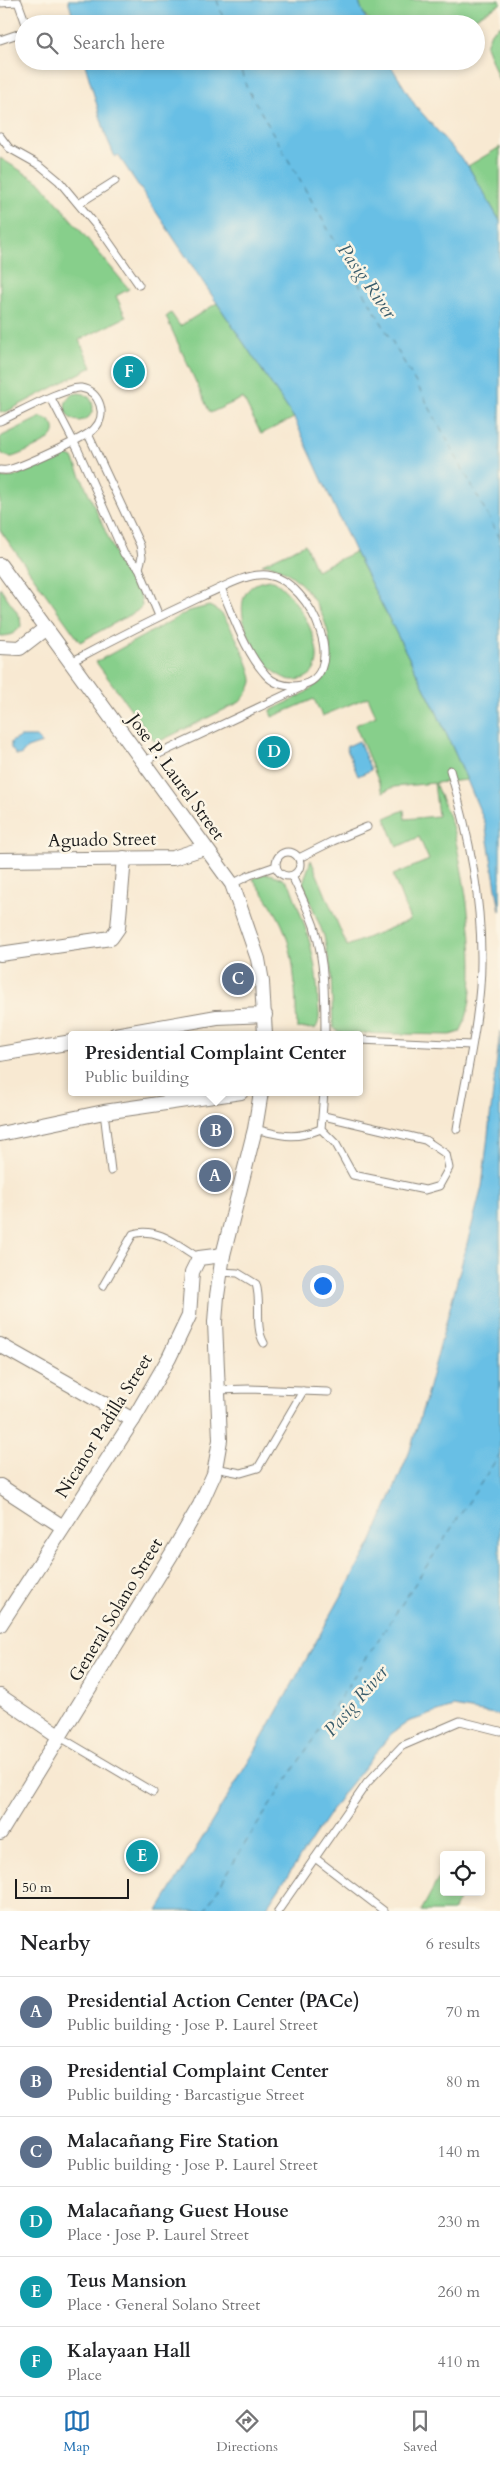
<!DOCTYPE html>
<html lang="en">
<head>
<meta charset="utf-8">
<style>
  :root { --surface:#fff; --page:#f2f2f2; --text:#202124; --muted:#757577; --line:#e0e0e0; --accent:#1f6fb2 }
  body { margin:0; font-family:Cardo,serif; background:var(--page); color:var(--text) }
  .controls { position:absolute; right:15px; bottom:15px; display:grid; overflow:hidden; border-radius:5px; box-shadow:0 2px 8px #0003 }
  .controls button { width:45px; height:45px; display:grid; place-items:center; padding:0; border:0; border-bottom:1px solid var(--line); background:var(--surface); color:var(--text); font:25px sans-serif }
  .scale { position:absolute; left:15px; bottom:12px; width:114px; box-sizing:border-box; padding-left:5px; border:2px solid #1c1c1c; border-top:0; font-size:14px; line-height:18px; white-space:nowrap; color:#1c1c1c; -webkit-text-stroke:4px #fcf5e5; paint-order:stroke }
  .you { position:absolute; left:322px; top:1285px; width:18px; height:18px; margin:-12px; border:4px solid #fff; border-radius:50%; background:#1a73e8; box-shadow:0 0 0 8px #1a73e833 }
  .badge { display:grid; place-items:center; width:32px; height:32px; border-radius:50%; background:var(--accent); color:#fff; font-size:16px; font-weight:700 }
  .pin { position:absolute; translate:-50% -50%; border:2px solid #fff; box-shadow:0 1px 5px #0006 }
  .popup { position:absolute; left:68px; top:1031px; width:295px; height:65px; box-sizing:border-box; display:grid; place-content:center; border-radius:5px; background:var(--surface); filter:drop-shadow(0 1px 4px #0005); font-size:16px; white-space:nowrap; color:var(--muted) }
  .popup b { font-size:19px; color:var(--text) }
  .popup::after { content:''; position:absolute; left:50%; top:100%; margin-left:-10px; border:10px solid transparent; border-top-color:var(--surface) }
  .list { margin:0; padding:0; list-style:none }
  h2 { display:flex; justify-content:space-between; align-items:center; height:65px; margin:0; padding:0 20px; font-size:21px }
  h2 small { font-size:16px; font-weight:400; color:var(--muted) }
  .list li { display:grid; grid-template-columns:32px 1fr auto; gap:15px; align-items:center; box-sizing:border-box; height:70px; padding:0 20px; border-top:1px solid var(--line) }
  .list b { display:block; font-size:19px; white-space:nowrap }
  .list p { margin:0; font-size:16px; white-space:nowrap; color:var(--muted) }
  .list em { font-size:16px; font-style:normal; color:var(--muted) }
  .icon { flex:none; width:28px; height:28px; fill:none; stroke:currentColor; stroke-width:2; stroke-linecap:round; stroke-linejoin:round }
  .map { position:relative; flex:none; width:500px; height:1911px; overflow:hidden }
  .search { position:absolute; background:var(--surface); box-shadow:0 2px 8px #0003; left:15px; right:15px; top:15px; height:55px; display:flex; align-items:center; gap:12px; box-sizing:border-box; padding:0 18px; border-radius:28px; color:var(--muted); font-size:19px }
  .sheet { height:485px; background:var(--surface) }
  nav { display:flex; justify-content:space-around; align-items:center; box-sizing:border-box; height:70px; border-top:1px solid var(--line); background:var(--surface); font-size:14px; color:var(--muted) }
  nav a { display:grid; justify-items:center; gap:2px }
  nav .on { color:var(--accent) }
  .map>svg:first-child { display:block }
</style>
</head>
<body>
<div class="map">
<svg width="500" height="1911" viewBox="0 0 500 1911">
  <rect width="100%" height="100%" fill="#fcf5e5"/>
  <filter id="ink" filterUnits="userSpaceOnUse"><feTurbulence type="fractalNoise" baseFrequency=".02" numOctaves="2"/><feDisplacementMap in="SourceGraphic" scale="10" xChannelSelector="R" yChannelSelector="G"/><feConvolveMatrix kernelMatrix="1 2 1 2 8 2 1 2 1" color-interpolation-filters="sRGB"/></filter>
  <filter id="wash" filterUnits="userSpaceOnUse"><feTurbulence type="fractalNoise" baseFrequency=".0096" numOctaves="4" result="noise"/><feDisplacementMap in="SourceGraphic" scale="20" xChannelSelector="R" yChannelSelector="G"/><feGaussianBlur stdDeviation="1.12" result="paint"/><feColorMatrix in="noise" values="0 0 0 0 0 0 0 0 0 0 0 0 0 0 0 0 0 1.4 0 .05"/><feComposite in="paint" operator="in"/></filter>
  <g filter="url(#wash)">
    <rect width="100%" height="100%" fill="#f8e9d2"/>
    <g fill="#87cf8b" stroke="#527654">
      <polygon points="358,0 500,0 500,4 465,24 373,24 362,12"/>
      <polygon points="500,25 500,83 486,46 491,32"/>
      <polygon points="500,147 500,221 468,166"/>
      <polygon points="0,158 41,183 129,289 116,296 126,317 79,340 92,367 6,412 0,412"/>
      <polygon points="217,303 294,418 261,434 243,398 210,413 166,317 171,313 180,326"/>
      <circle cx="79" cy="407" r="14"/>
      <path d="M41,417C51,419 59,429 51,437C47,443 19,455 12,457C7,457 4,455 1,453L0,438L2,436Z"/>
      <polygon points="62,453 73,458 115,553 131,572 141,598 142,606 137,611 80,642 0,530 0,478 14,477"/>
      <path d="M305,544L316,570L355,552L437,713L467,780L435,783C441,799 450,816 454,833C465,880 485,990 460,1032L450,1035L343,1033L336,1031L333,1027L331,971L324,936L303,883L311,860L347,946L410,920L393,875L429,860L419,837L397,847L385,818L404,810L405,819L438,816L434,783L394,787L383,792L355,725L376,716L368,697L322,716L314,699L272,717L270,711C288,701 312,694 323,675C347,638 305,566 262,564Z"/>
      <path d="M272,580C301,595 345,679 293,680C261,680 209,583 272,580Z"/>
      <path d="M0,587L20,617L21,626C15,634 10,636 0,636Z"/>
      <path d="M209,606C215,609 220,611 224,617C232,628 253,669 252,682C250,690 245,696 240,702L156,743L96,662L189,611Z"/>
      <path d="M263,874C273,873 283,878 290,885C306,928 317,956 318,1002C319,1011 321,1022 315,1029L297,1028C295,996 296,962 285,932C278,913 265,896 253,879Z"/>
      <polygon points="442,1872 444,1892 463,1892 453,1911 421,1911"/>
    </g>
    <g fill="#68bfe5" stroke="#426e80">
      <polygon points="68,0 358,0 368,24 75,24"/>
      <polygon points="84,61 388,61 415,105 468,166 500,221 500,911 485,823 467,780 437,713 355,552 294,418 118,155 115,157 106,136"/>
      <polygon points="20,737 36,737 42,743 27,748 21,755 16,755 11,748 11,742"/>
      <polygon points="359,741 371,770 358,776 346,747"/>
      <polygon points="500,1031 500,1715 453,1707 408,1722 391,1734 344,1792 264,1911 158,1911 255,1751 371,1543 409,1453 426,1398 482,1187"/>
    </g>
    <g fill="none" stroke-linecap="round" stroke-linejoin="round">
      <g stroke="#3a5d6c" stroke-width="1" stroke-dasharray="6 5" stroke-linecap="butt">
        <polyline points="217,0 225,24"/>
        <polyline points="238,61 246,86 420,390 500,538"/>
        <polyline points="205,1911 244,1845 500,1454"/>
      </g>
    </g>
  </g>
  <g filter="url(#ink)">
    <g fill="none" stroke-linecap="round" stroke-linejoin="round">
      <g stroke="#8a8277" stroke-width="9">
        <g id="service">
          <polyline points="0,3 18,2 26,24"/>
          <polyline points="0,40 24,32"/>
          <polyline points="0,136 9,148 41,166 59,181 104,235 139,285"/>
          <polyline points="80,203 115,181"/>
          <polyline points="51,398 78,450 124,554 139,568 159,616"/>
          <path d="M0,421C16,414 66,386 81,388C100,391 108,416 94,429C87,437 23,466 11,469C7,471 4,470 0,470"/>
          <polyline points="88,434 140,545 142,557 139,568"/>
          <path d="M71,662C114,639 158,617 203,596C222,588 246,573 267,575C313,580 354,683 294,686C283,686 273,683 266,675C245,652 234,617 221,588"/>
          <polyline points="142,762 302,687"/>
          <path d="M450,770C468,830 481,893 481,956C482,1011 466,1075 457,1129"/>
          <circle cx="288" cy="864" r="12"/>
          <polyline points="299,858 333,841 367,827"/>
          <path d="M292,876C300,893 308,909 314,926C325,961 325,998 325,1035"/>
          <polyline points="232,884 250,875 276,866"/>
          <polyline points="360,1040 471,1045"/>
          <polyline points="104,1112 111,1171"/>
          <polyline points="324,1116 425,1140 446,1154 449,1168 439,1186 425,1190 353,1175 336,1144 321,1129 324,1092"/>
          <path d="M255,1129C284,1136 293,1140 321,1129"/>
          <path d="M220,1272L238,1273L256,1284C262,1303 254,1326 264,1343"/>
          <path d="M103,1286L133,1234C157,1226 179,1246 199,1258"/>
          <polyline points="217,1390 249,1389 328,1392"/>
          <polyline points="215,1468 241,1473 258,1468 303,1391"/>
          <polyline points="60,1737 153,1792"/>
          <polyline points="315,1858 384,1911"/>
          <polyline points="278,1911 367,1783 402,1746 460,1721 500,1731"/>
        </g>
      </g>
      <g stroke="#8a8277" stroke-width="16">
        <g id="minor">
          <polyline points="0,565 232,884 258,959 262,982 265,1035"/>
          <polyline points="0,647 20,648 46,628"/>
          <polyline points="0,860 173,858 204,848"/>
          <polyline points="0,954 111,938 118,928 124,858"/>
          <polyline points="115,1035 217,1017 265,1015"/>
          <polyline points="0,1054 72,1042"/>
          <polyline points="0,1134 104,1112 241,1092"/>
          <polyline points="0,1345 133,1420"/>
          <polyline points="0,1486 63,1527"/>
          <polyline points="0,1625 133,1420 169,1358 189,1316 192,1272 199,1258 223,1255"/>
          <polyline points="0,1696 60,1737"/>
          <polyline points="0,1833 171,1555 200,1505 214,1474 220,1440 215,1322 217,1296 223,1255 255,1129 261,1092"/>
        </g>
      </g>
      <use href="#service" stroke="#fff" stroke-width="7"/>
      <use href="#minor" stroke="#fff" stroke-width="14"/>
    </g>
  </g>
  <g text-anchor="middle" dominant-baseline="central" stroke-width="5" stroke-linejoin="round" paint-order="stroke">
    <g font-size="18" fill="#1c1c1c" stroke="#fcf5e5">
      <text transform="translate(176 777) rotate(54)">Jose P. Laurel Street</text>
      <text transform="translate(102 840) rotate(-1)">Aguado Street</text>
      <text transform="translate(104 1426) rotate(-58)">Nicanor Padilla Street</text>
      <text transform="translate(116 1610) rotate(-59)">General Solano Street</text>
    </g>
    <g font-size="19" font-style="italic" fill="#3a5d6c" stroke="#fcf5e5">
      <text transform="translate(367 281) rotate(55)">Pasig River</text>
      <text transform="translate(356 1701) rotate(-49)">Pasig River</text>
    </g>
  </g>
</svg>
<div class="controls">
<button><svg class="icon" aria-label="locate" viewBox="0 0 24 24"><circle cx="12" cy="12" r="6"/><path d="M12 2v4M12 18v4M2 12h4M18 12h4"/></svg></button>
</div>
<div class="scale">50 m</div>
<div class="you"></div>
<div class="pin badge" style="left:215px;top:1176px;background:#5c6f8a">A</div>
<div class="pin badge" style="left:216px;top:1131px;background:#5c6f8a">B</div>
<div class="popup"><b>Presidential Complaint Center</b>Public building</div>
<div class="pin badge" style="left:238px;top:979px;background:#5c6f8a">C</div>
<div class="pin badge" style="left:274px;top:752px;background:#0f9aa8">D</div>
<div class="pin badge" style="left:142px;top:1856px;background:#0f9aa8">E</div>
<div class="pin badge" style="left:129px;top:372px;background:#0f9aa8">F</div>
<div class="search"><svg class="icon" aria-label="search" viewBox="0 0 24 24"><circle cx="10" cy="10" r="6"/><path d="M15 15l6 6"/></svg>Search here</div>
</div>
<section class="sheet">
<h2>Nearby<small>6 results</small></h2>
<ul class="list">
<li><span class="badge" style="background:#5c6f8a">A</span><div><b>Presidential Action Center (PACe)</b><p>Public building · Jose P. Laurel Street</p></div><em>70 m</em></li>
<li><span class="badge" style="background:#5c6f8a">B</span><div><b>Presidential Complaint Center</b><p>Public building · Barcastigue Street</p></div><em>80 m</em></li>
<li><span class="badge" style="background:#5c6f8a">C</span><div><b>Malacañang Fire Station</b><p>Public building · Jose P. Laurel Street</p></div><em>140 m</em></li>
<li><span class="badge" style="background:#0f9aa8">D</span><div><b>Malacañang Guest House</b><p>Place · Jose P. Laurel Street</p></div><em>230 m</em></li>
<li><span class="badge" style="background:#0f9aa8">E</span><div><b>Teus Mansion</b><p>Place · General Solano Street</p></div><em>260 m</em></li>
<li><span class="badge" style="background:#0f9aa8">F</span><div><b>Kalayaan Hall</b><p>Place</p></div><em>410 m</em></li>
</ul>
</section>
<nav>
<a class="on"><svg class="icon" aria-label="map" viewBox="0 0 24 24"><path d="M3 6l6-2 6 2 6-2v14l-6 2-6-2-6 2zM9 4v14M15 6v14"/></svg>Map</a>
<a><svg class="icon" aria-label="directions" viewBox="0 0 24 24"><path d="M12 3l9 9-9 9-9-9zM9 14v-3h6M13 9l2 2-2 2"/></svg>Directions</a>
<a><svg class="icon" aria-label="saved" viewBox="0 0 24 24"><path d="M7 4h10v16l-5-4-5 4z"/></svg>Saved</a>
</nav>
</body>
</html>
